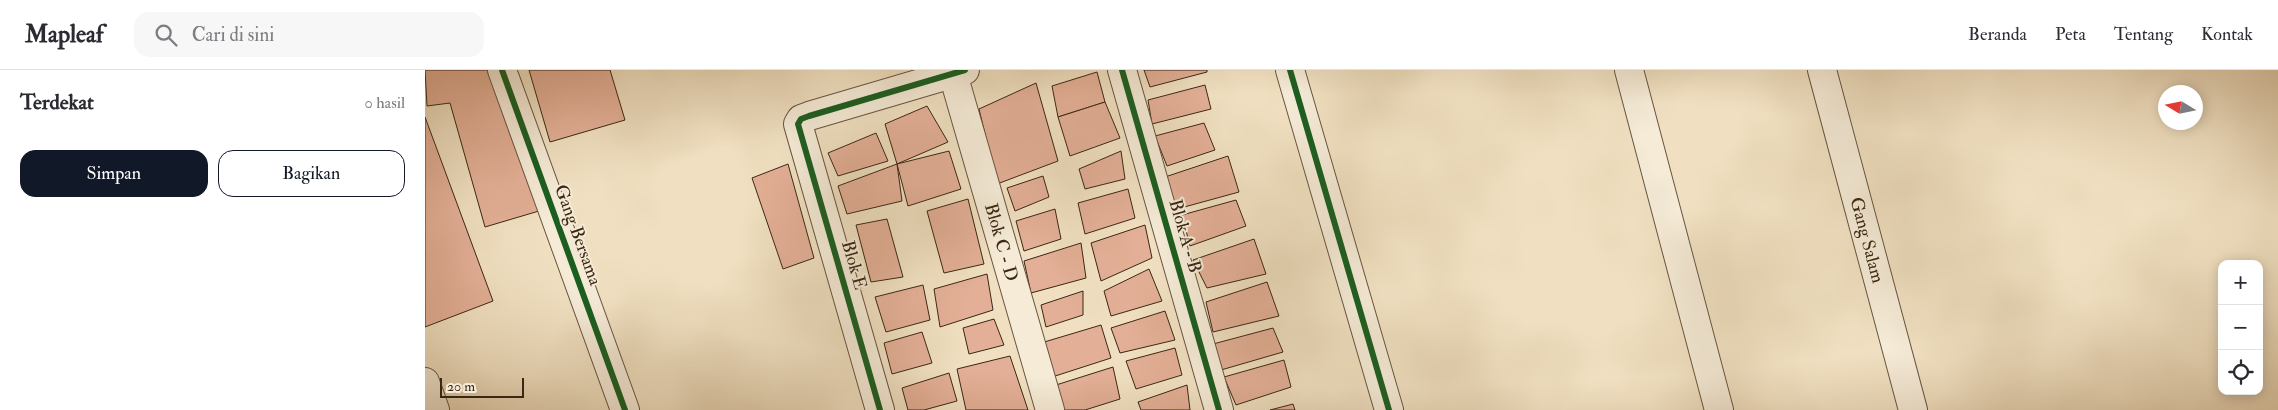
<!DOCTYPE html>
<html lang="id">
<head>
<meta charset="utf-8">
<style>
  :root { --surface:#fff; --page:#f7f7f7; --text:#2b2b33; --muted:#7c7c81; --line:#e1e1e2; --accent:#111827 }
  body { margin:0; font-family:"IM FELL Double Pica",serif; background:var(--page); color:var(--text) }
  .controls { position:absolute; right:15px; bottom:15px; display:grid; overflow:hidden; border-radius:10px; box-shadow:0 2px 12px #0003 }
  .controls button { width:45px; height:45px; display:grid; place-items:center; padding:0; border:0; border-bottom:1px solid var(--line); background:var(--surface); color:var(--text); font:25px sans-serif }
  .compass { position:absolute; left:1733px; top:15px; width:45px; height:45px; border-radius:50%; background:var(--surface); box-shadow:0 2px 12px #0003; rotate:280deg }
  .scale { position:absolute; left:15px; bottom:12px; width:84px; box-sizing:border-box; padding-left:5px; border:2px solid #3a2714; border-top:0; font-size:14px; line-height:18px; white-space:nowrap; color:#3a2714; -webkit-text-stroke:4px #f5ebd7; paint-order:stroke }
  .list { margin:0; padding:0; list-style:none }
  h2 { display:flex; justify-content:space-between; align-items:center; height:65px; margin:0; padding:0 20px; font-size:21px }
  h2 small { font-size:16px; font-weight:400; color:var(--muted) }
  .actions { display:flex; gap:10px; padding:15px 20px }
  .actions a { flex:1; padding:11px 0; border:1px solid var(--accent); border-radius:15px; text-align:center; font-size:18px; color:var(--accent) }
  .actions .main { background:var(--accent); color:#fff }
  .icon { flex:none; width:28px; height:28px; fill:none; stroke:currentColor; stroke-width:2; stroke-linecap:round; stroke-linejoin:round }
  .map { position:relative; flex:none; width:1853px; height:340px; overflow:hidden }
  header { display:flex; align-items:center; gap:30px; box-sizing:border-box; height:70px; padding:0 25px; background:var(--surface); border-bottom:1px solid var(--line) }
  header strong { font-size:24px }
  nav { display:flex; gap:28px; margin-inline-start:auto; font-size:18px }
  .search { width:350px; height:45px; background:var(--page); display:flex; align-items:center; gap:12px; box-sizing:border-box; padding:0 18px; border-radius:15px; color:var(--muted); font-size:19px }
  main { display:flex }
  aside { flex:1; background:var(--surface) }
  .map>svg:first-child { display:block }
</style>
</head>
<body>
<header>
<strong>Mapleaf</strong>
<div class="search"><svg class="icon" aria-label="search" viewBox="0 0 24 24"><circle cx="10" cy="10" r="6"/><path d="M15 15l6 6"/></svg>Cari di sini</div>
<nav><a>Beranda</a><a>Peta</a><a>Tentang</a><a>Kontak</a></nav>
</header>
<main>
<aside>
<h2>Terdekat<small>0 hasil</small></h2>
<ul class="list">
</ul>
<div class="actions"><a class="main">Simpan</a><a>Bagikan</a></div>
</aside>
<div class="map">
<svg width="1853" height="340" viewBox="0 0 1853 340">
  <rect width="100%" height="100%" fill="#f0e0c1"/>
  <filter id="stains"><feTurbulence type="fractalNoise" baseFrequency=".004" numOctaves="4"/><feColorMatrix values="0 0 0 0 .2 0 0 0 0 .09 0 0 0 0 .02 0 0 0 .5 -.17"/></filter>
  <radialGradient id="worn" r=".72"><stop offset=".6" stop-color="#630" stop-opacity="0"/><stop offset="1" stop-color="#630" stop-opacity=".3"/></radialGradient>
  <g fill="#e3af96" stroke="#3a2714">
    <polygon points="0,0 69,0 114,141 60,157 25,33 2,36"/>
    <polygon points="104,0 185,0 200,50 125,72"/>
    <polygon points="719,0 782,0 782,2 725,17"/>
    <polygon points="672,2 680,32 633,47 627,16"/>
    <polygon points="611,13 633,91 572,114 554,39"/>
    <polygon points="780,15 786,39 727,54 723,30"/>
    <polygon points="680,32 695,68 645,86 633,47"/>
    <polygon points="502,36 523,72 472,94 460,54"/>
    <polygon points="0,47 68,231 0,257"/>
    <polygon points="779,53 790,80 742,96 730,66"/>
    <polygon points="451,63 463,91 413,106 403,83"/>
    <polygon points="524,81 536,119 483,136 472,94"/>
    <polygon points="696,81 700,109 660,119 654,99"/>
    <polygon points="803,86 814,122 752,139 740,107"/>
    <polygon points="363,94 389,188 358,199 327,108"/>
    <polygon points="472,94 477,131 422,144 413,116"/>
    <polygon points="618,106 624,127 590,141 582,118"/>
    <polygon points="703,119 710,148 660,164 653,133"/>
    <polygon points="543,129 559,194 519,203 502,141"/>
    <polygon points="811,130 821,156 765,176 757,145"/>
    <polygon points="630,139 636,169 599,181 591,151"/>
    <polygon points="462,149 478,207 446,212 431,155"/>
    <polygon points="720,155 727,188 676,211 666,173"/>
    <polygon points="829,169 841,204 782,218 768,190"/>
    <polygon points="656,173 661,208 606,223 599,191"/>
    <polygon points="724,199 737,231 686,246 679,221"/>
    <polygon points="562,204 568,240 515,257 509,219"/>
    <polygon points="842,212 854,246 788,262 781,232"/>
    <polygon points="498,215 505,250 461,262 450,227"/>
    <polygon points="658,221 658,245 621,257 616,235"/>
    <polygon points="740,241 750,270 695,283 686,258"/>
    <polygon points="569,249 579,275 544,284 538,258"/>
    <polygon points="676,255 686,288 624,308 616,273"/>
    <polygon points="848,258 858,282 796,300 788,274"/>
    <polygon points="497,262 507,293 467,304 459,273"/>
    <polygon points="750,278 757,305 711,319 701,291"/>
    <polygon points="585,286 603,340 541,340 532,299"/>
    <polygon points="859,290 866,317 811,335 799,307"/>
    <polygon points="688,297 695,329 660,340 639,340 631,315"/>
    <polygon points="524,303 532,331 499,340 483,340 477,318"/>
    <polygon points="762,315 765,340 716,340 713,332"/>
    <polygon points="868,334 870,340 845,340"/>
  </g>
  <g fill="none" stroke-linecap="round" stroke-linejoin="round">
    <g stroke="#68553f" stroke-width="30">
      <g id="minor">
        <polyline points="77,0 200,340"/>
        <polyline points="697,0 794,340"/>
        <polyline points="865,0 964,340"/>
        <polyline points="1204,0 1294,340"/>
        <path id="s1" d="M1397,0L1488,340"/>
        <path id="s2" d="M528,4L625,340"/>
        <polyline points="0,312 10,340"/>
        <polyline points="455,340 373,54 376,49 384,46 540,0"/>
      </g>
    </g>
    <use href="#minor" stroke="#f5ebd7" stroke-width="28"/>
    <g stroke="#f5ebd7" stroke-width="9">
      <g id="cycleway">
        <polyline points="77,0 200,340"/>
        <polyline points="697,0 794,340"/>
        <polyline points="865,0 964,340"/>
        <polyline points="455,340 373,54 376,49 384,46 540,0"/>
      </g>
    </g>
    <use href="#cycleway" stroke="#1b5e20" stroke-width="6"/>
  </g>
  <g text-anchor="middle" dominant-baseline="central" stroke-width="4" stroke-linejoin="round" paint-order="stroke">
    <g font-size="18" fill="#3a2714" stroke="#f5ebd7">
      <text transform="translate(153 165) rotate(70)">Gang Bersama</text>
      <text transform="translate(760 166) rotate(74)">Blok A - B</text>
      <text stroke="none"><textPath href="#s1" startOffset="176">Gang Salam</textPath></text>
      <text stroke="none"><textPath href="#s2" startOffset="175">Blok C - D</textPath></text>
      <text transform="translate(429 195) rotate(74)">Blok E</text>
    </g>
  </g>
  <rect width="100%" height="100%" filter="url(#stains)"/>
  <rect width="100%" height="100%" fill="url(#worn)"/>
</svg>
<div class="controls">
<button>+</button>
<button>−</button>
<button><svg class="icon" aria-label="locate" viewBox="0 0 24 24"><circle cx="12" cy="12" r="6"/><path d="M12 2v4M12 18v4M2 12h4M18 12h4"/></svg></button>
</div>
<svg class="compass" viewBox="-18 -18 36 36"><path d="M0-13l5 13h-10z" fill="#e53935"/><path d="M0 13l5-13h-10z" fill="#7c7c81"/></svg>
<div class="scale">20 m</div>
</div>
</main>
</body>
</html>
